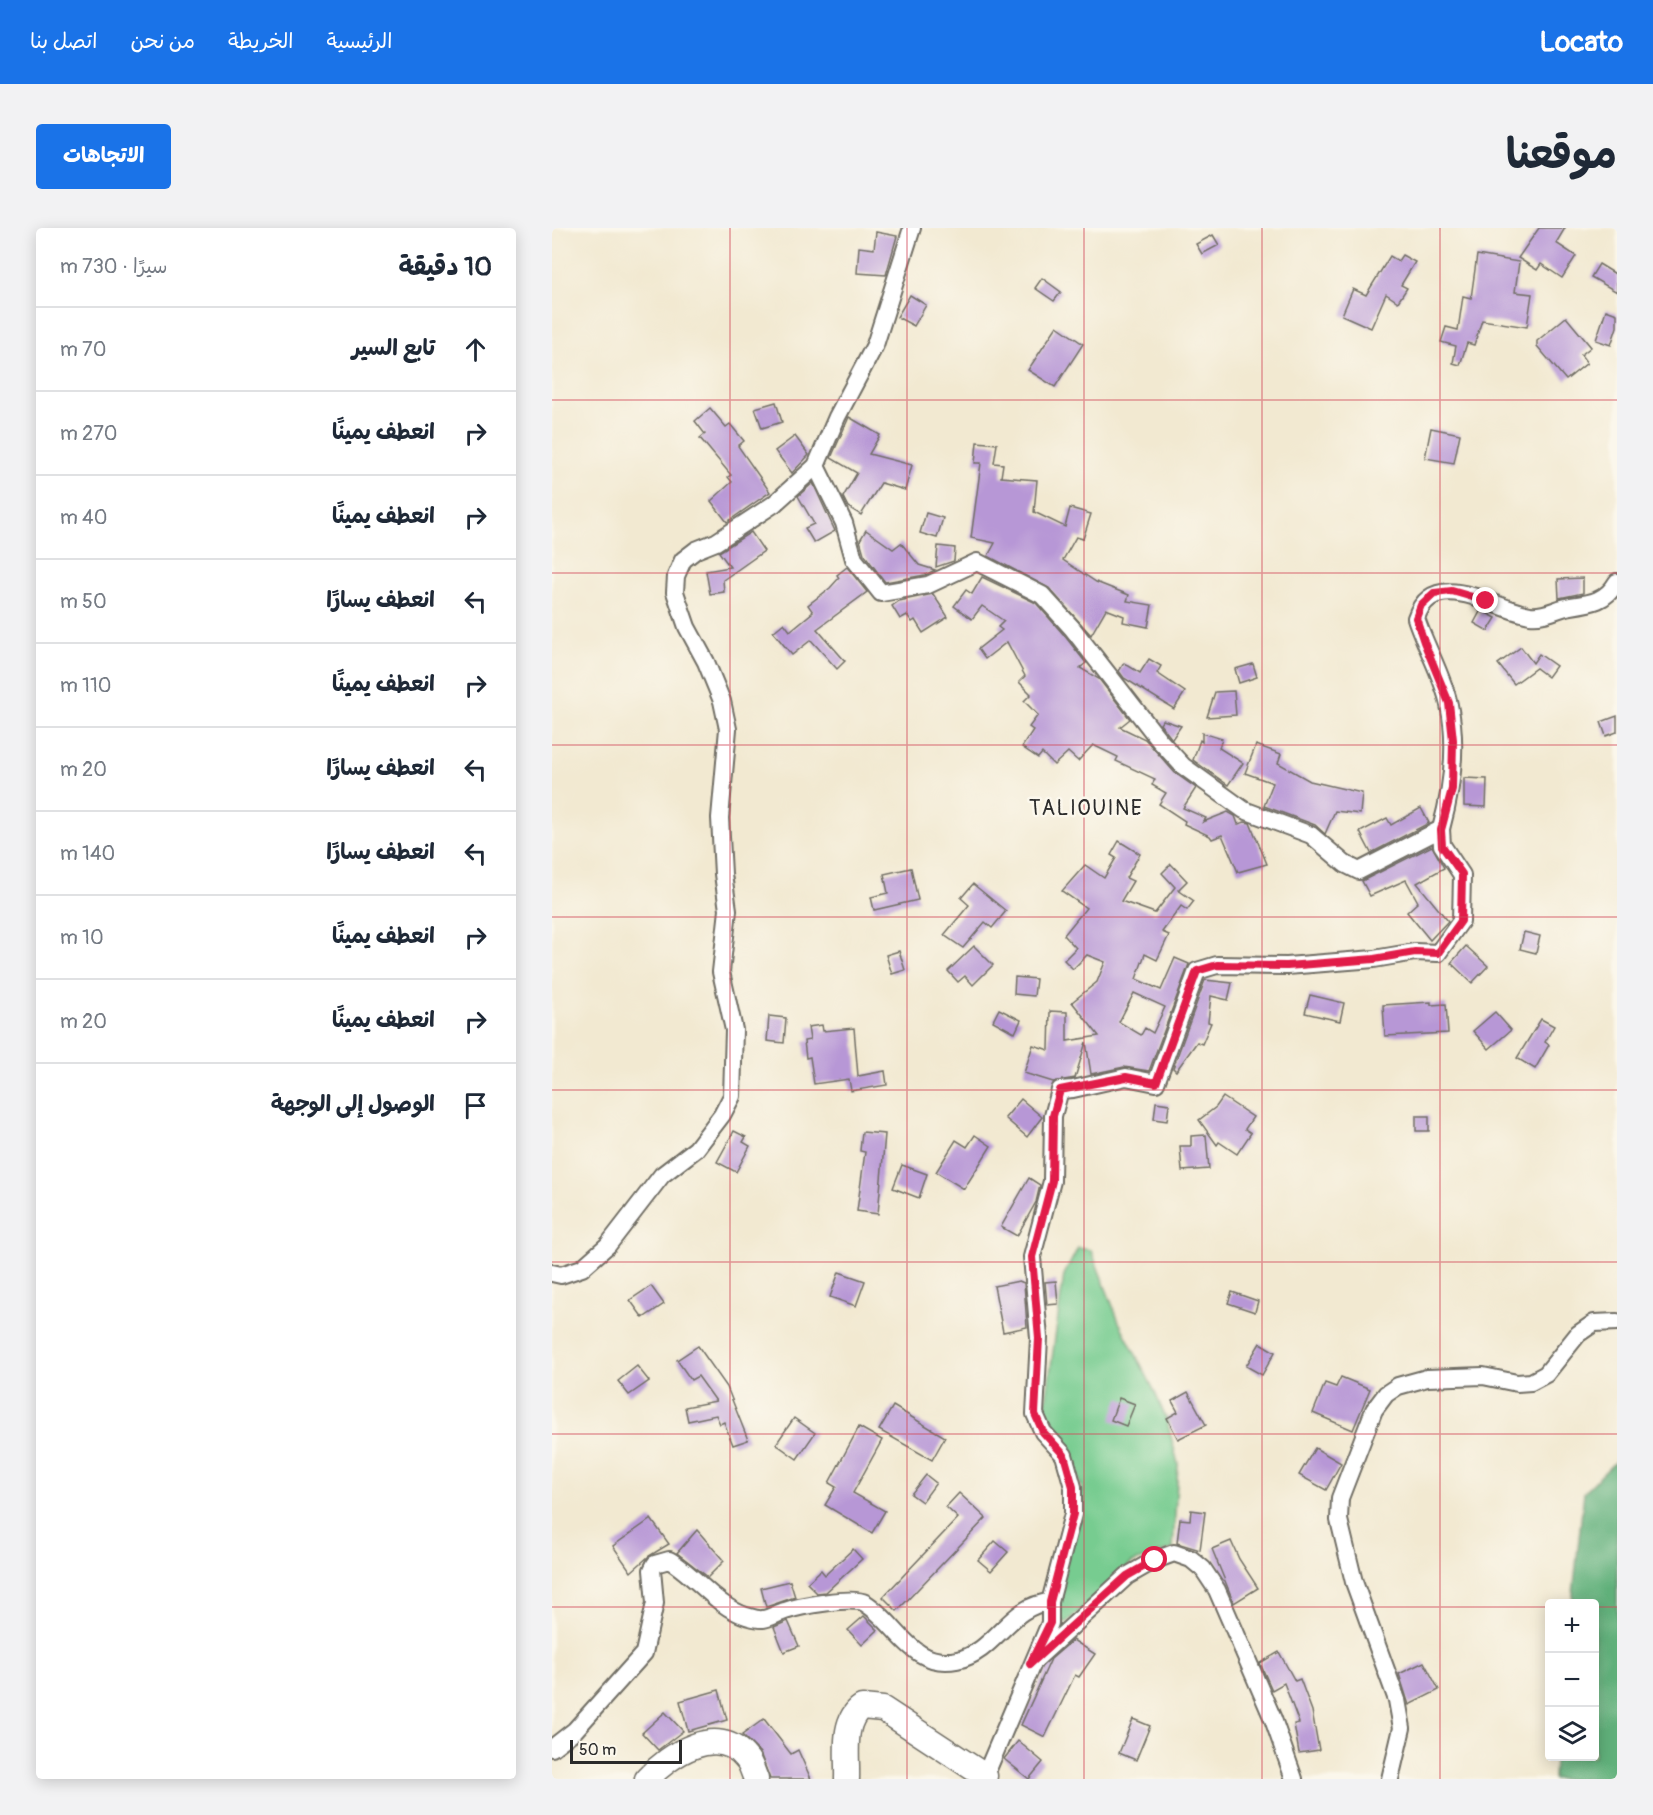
<!DOCTYPE html>
<html lang="ar">
<head>
<meta charset="utf-8">
<style>
  :root { --surface:#fff; --page:#f2f2f3; --text:#1f2937; --muted:#747a83; --line:#e0e1e3; --accent:#1a73e8 }
  body { margin:0; font-family:Pangolin,"Playpen Sans Arabic",sans-serif; background:var(--page); color:var(--text); direction:rtl }
  .controls { position:absolute; right:18px; bottom:18px; display:grid; overflow:hidden; border-radius:6px; box-shadow:0 3px 15px #0003 }
  .controls button { width:54px; height:54px; display:grid; place-items:center; padding:0; border:0; border-bottom:2px solid var(--line); background:var(--surface); color:var(--text); font:30px sans-serif }
  .scale { position:absolute; left:18px; bottom:15px; width:112px; box-sizing:border-box; padding-left:6px; border:3px solid #2b2b2b; border-top:0; font-size:16px; line-height:21px; white-space:nowrap; color:#2b2b2b; -webkit-text-stroke:4px #fbf7ec; paint-order:stroke }
  .stop { position:absolute; width:18px; height:18px; margin:-14px; border:4px solid #e11d48; border-radius:50%; background:#fff }
  .stop.end { background:#e11d48; border-color:#fff; box-shadow:0 2px 6px #0008 }
  .list { margin:0; padding:0; list-style:none }
  h2 { display:flex; justify-content:space-between; align-items:center; height:78px; margin:0; padding:0 24px; font-size:26px }
  h2 small { font-size:20px; font-weight:400; color:var(--muted) }
  .list li { display:grid; grid-template-columns:39px 1fr auto; gap:18px; align-items:center; box-sizing:border-box; height:84px; padding:0 24px; border-top:2px solid var(--line) }
  .list b { display:block; font-size:22px; white-space:nowrap }
  .list em { font-size:20px; font-style:normal; color:var(--muted) }
  .icon { flex:none; width:33px; height:33px; fill:none; stroke:currentColor; stroke-width:2; stroke-linecap:round; stroke-linejoin:round }
  .map { position:relative; flex:none; width:1065px; height:1551px; overflow:hidden; direction:ltr; border-radius:6px }
  header { display:flex; align-items:center; gap:36px; box-sizing:border-box; height:84px; padding:0 30px; background:var(--accent); color:#fff }
  header strong { font-size:28px }
  nav { display:flex; gap:33px; margin-inline-start:auto; font-size:21px }
  .intro { display:flex; align-items:center; justify-content:space-between; box-sizing:border-box; height:144px; padding:0 36px }
  h1 { margin:0; font-size:42px }
  .button { padding:15px 27px; border-radius:6px; background:var(--accent); color:#fff; font-size:21px; font-weight:700 }
  main { display:flex; gap:36px; padding:0 36px }
  aside { flex:1; background:var(--surface); border-radius:6px; box-shadow:0 3px 15px #0003 }
  .map>svg:first-child { display:block }
</style>
</head>
<body>
<header>
<strong>Locato</strong>
<nav><a>الرئيسية</a><a>الخريطة</a><a>من نحن</a><a>اتصل بنا</a></nav>
</header>
<div class="intro"><h1>موقعنا</h1><a class="button">الاتجاهات</a></div>
<main>
<div class="map">
<svg width="1065" height="1551" viewBox="0 0 1065 1551">
  <rect width="100%" height="100%" fill="#fbf7ec"/>
  <filter id="ink" filterUnits="userSpaceOnUse"><feTurbulence type="fractalNoise" baseFrequency=".0167" numOctaves="2"/><feDisplacementMap in="SourceGraphic" scale="12" xChannelSelector="R" yChannelSelector="G"/><feConvolveMatrix kernelMatrix="1 2 1 2 8 2 1 2 1" color-interpolation-filters="sRGB"/></filter>
  <filter id="wash" filterUnits="userSpaceOnUse"><feTurbulence type="fractalNoise" baseFrequency=".008" numOctaves="4" result="noise"/><feDisplacementMap in="SourceGraphic" scale="24" xChannelSelector="R" yChannelSelector="G"/><feGaussianBlur stdDeviation="1.35" result="paint"/><feColorMatrix in="noise" values="0 0 0 0 0 0 0 0 0 0 0 0 0 0 0 0 0 1.4 0 .05"/><feComposite in="paint" operator="in"/></filter>
  <g filter="url(#wash)">
    <rect width="100%" height="100%" fill="#f2e9d1"/>
    <polygon fill="#77cc90" stroke="#517c5e" stroke-width="1.5" points="526,1020 539,1022 567,1094 602,1162 615,1193 626,1236 621,1321 580,1335 514,1395 505,1389 504,1375 530,1260 514,1216 493,1180 512,1047"/>
    <polygon fill="#61b07a" stroke="#466e52" stroke-width="1.5" points="1065,1232 1065,1551 1001,1551 1002,1529 1042,1528 1042,1376 1020,1375 1032,1264"/>
    <g id="blocks">
      <g fill="#b797d6" fill-rule="evenodd">
        <polygon points="987,0 1013,0 1004,15 1024,28 1010,50 989,36 985,42 966,30"/>
        <polygon points="324,4 345,8 334,47 305,45 307,19 322,21"/>
        <polygon points="661,7 667,17 650,26 644,16"/>
        <polygon points="850,27 863,34 849,57 855,60 846,74 834,66 819,100 790,87 801,61 814,67 838,28 846,33"/>
        <polygon points="925,27 967,34 963,64 980,66 975,99 930,92 922,117 915,115 908,137 901,135 904,118 889,114 894,99 906,102 911,68 919,70"/>
        <polygon points="1047,36 1065,47 1065,64 1039,49"/>
        <polygon points="490,50 509,64 502,73 483,60"/>
        <polygon points="358,67 374,77 362,98 345,89"/>
        <polygon points="1054,82 1065,86 1065,99 1059,117 1044,112"/>
        <polygon points="1014,89 1039,119 1029,127 1035,135 1014,152 985,118 985,113"/>
        <polygon points="505,98 531,116 503,159 476,142"/>
        <polygon points="224,174 230,194 210,200 203,180"/>
        <polygon points="158,180 174,199 178,196 192,213 186,218 218,264 175,294 159,273 180,254 176,249 179,247 148,210 153,206 143,193"/>
        <polygon points="297,189 328,207 317,226 360,237 353,262 329,255 309,287 296,279 291,269 305,245 279,230"/>
        <polygon points="879,200 908,206 902,235 873,230"/>
        <polygon points="243,208 257,227 240,245 223,223"/>
        <polygon points="425,214 445,216 442,235 451,236 449,249 485,252 482,284 513,299 518,280 539,286 531,311 524,309 511,332 544,354 577,367 575,373 600,377 596,399 571,394 572,388 554,381 539,407 497,360 436,328 443,315 419,310 429,235 423,235"/>
        <polygon points="261,255 283,303 262,315 253,300 262,296 246,268"/>
        <polygon points="374,285 391,290 385,310 368,305"/>
        <polygon points="314,302 341,321 349,315 367,337 383,342 373,347 333,354 312,326 308,312"/>
        <polygon points="199,304 212,323 171,352 172,364 158,366 154,343 178,339 167,324"/>
        <polygon points="386,318 403,320 402,333 384,339"/>
        <polygon points="295,339 315,364 265,401 293,433 285,441 259,412 240,427 221,404 232,395 238,403 261,384 256,377 278,360 287,350 285,347"/>
        <polygon points="430,349 484,375 512,407 534,435 528,440 547,451 578,491 568,499 593,511 623,545 644,560 631,580 654,590 651,594 676,584 683,588 686,596 693,594 698,595 715,636 686,644 670,607 660,611 658,608 632,596 633,593 607,576 614,565 600,557 603,551 564,533 566,529 541,517 526,533 516,524 502,537 490,525 486,530 470,519 481,502 477,499 486,487 472,473 479,466 467,454 473,448 455,414 433,431 426,421 450,402 446,399 452,393 430,378 420,391 402,378 414,362 420,366"/>
        <polygon points="1031,350 1031,365 1007,370 1006,351"/>
        <polygon points="381,366 396,389 371,405 363,392 360,394 355,387 348,391 340,378 347,373"/>
        <polygon points="929,382 944,390 936,403 922,395"/>
        <polygon points="969,419 981,435 987,426 1004,438 996,449 984,440 962,456 946,436"/>
        <polygon points="597,431 609,438 605,445 633,464 622,481 572,450 567,443 572,435 588,445"/>
        <polygon points="701,436 705,449 687,455 683,441"/>
        <polygon points="682,463 684,487 655,489 663,464"/>
        <polygon points="1065,488 1065,504 1054,508 1049,494"/>
        <polygon points="611,492 629,498 620,511 608,496"/>
        <polygon points="650,505 670,511 667,520 691,535 676,557 641,532 648,512 650,514"/>
        <polygon points="704,517 729,526 726,535 758,553 810,565 808,586 783,583 773,606 763,597 712,578 721,555 693,545"/>
        <polygon points="912,550 935,551 934,579 912,578"/>
        <polygon points="869,580 877,595 819,625 808,604 835,590 839,597"/>
        <path d="M567,613L588,626L574,650L581,653L569,673L603,685L623,659L610,645L619,636L635,653L626,662L642,673L635,682L629,678L610,704L617,707L605,732L593,726L584,751L609,762L623,730L637,736L597,843L572,839L539,846L534,814L523,850L501,854L472,845L481,817L497,822L498,783L515,784V813L547,808L520,774L545,754L553,734L535,727L521,741L512,732L524,720L512,707L534,680L510,663L533,637L552,650L564,630L559,627ZM582,765L613,779L601,805L593,800L589,807L567,794Z"/>
        <polygon points="880,618 892,640 865,655 896,693 878,712 855,684 866,674 854,652 818,668 810,653"/>
        <polygon points="359,640 366,672 322,682 319,669 336,665 332,646"/>
        <polygon points="421,656 454,683 440,700 433,694 411,720 392,707 417,677 409,670"/>
        <polygon points="972,704 988,708 984,725 968,721"/>
        <polygon points="422,718 441,737 421,757 413,748 406,754 396,743"/>
        <polygon points="914,718 936,738 920,755 899,735"/>
        <polygon points="347,723 353,742 340,746 334,727"/>
        <polygon points="463,749 484,751 482,768 462,766"/>
        <polygon points="653,752 680,755 676,772 659,768 656,794 659,795 650,816 645,814 624,843 621,840"/>
        <polygon points="758,767 792,775 788,793 753,785"/>
        <polygon points="879,774 879,777 894,776 896,805 833,808 831,777"/>
        <polygon points="447,781 469,792 463,805 441,793"/>
        <polygon points="943,784 959,802 937,821 921,803"/>
        <polygon points="217,788 234,790 232,815 215,813"/>
        <polygon points="989,791 1002,798 993,814 997,817 983,841 965,830"/>
        <polygon points="270,797 271,803 302,800 306,848 333,843 335,857 299,863 297,851 262,856 258,829 254,830 252,813 258,812 256,799"/>
        <polygon points="671,869 701,889 693,901 699,905 685,926 667,914 665,917 647,892 664,879"/>
        <polygon points="469,871 490,889 475,909 453,890"/>
        <polygon points="604,874 617,876 615,893 602,891"/>
        <rect x="864" y="888" width="13" height="15"/>
        <polygon points="182,903 194,909 191,914 198,918 184,944 165,934"/>
        <polygon points="310,904 333,906 326,986 305,983 313,924 308,923"/>
        <polygon points="423,907 439,918 412,961 384,944 404,912 415,919"/>
        <polygon points="654,907 657,941 630,943 628,918 639,918 639,908"/>
        <polygon points="350,937 375,946 367,970 341,960"/>
        <polygon points="477,950 488,957 484,974 465,1008 449,999"/>
        <polygon points="287,1044 313,1053 304,1078 278,1069"/>
        <polygon points="467,1053 472,1055 475,1099 451,1104 442,1058"/>
        <polygon points="504,1053 506,1076 495,1077 493,1054"/>
        <polygon points="99,1058 112,1076 91,1090 78,1072"/>
        <polygon points="680,1064 706,1073 703,1084 676,1075"/>
        <polygon points="708,1115 723,1124 710,1147 694,1138"/>
        <polygon points="146,1118 175,1159 196,1212 181,1217 172,1194 168,1196 164,1187 136,1193 133,1179 164,1173 146,1148 139,1152 125,1132"/>
        <polygon points="85,1138 97,1153 77,1167 66,1153"/>
        <polygon points="789,1149 818,1161 801,1202 761,1185 773,1155 784,1159"/>
        <polygon points="636,1164 654,1197 626,1211 615,1190 626,1184 620,1173"/>
        <polygon points="567,1170 583,1176 574,1198 559,1192"/>
        <polygon points="341,1178 393,1209 380,1232 327,1202"/>
        <polygon points="242,1190 263,1205 245,1231 224,1216"/>
        <polygon points="307,1199 330,1212 301,1265 333,1283 320,1305 273,1277 284,1259 277,1255"/>
        <polygon points="763,1220 789,1235 774,1262 747,1247"/>
        <polygon points="374,1247 384,1255 370,1274 359,1266"/>
        <polygon points="407,1265 434,1290 345,1383 331,1369 406,1290 394,1279"/>
        <polygon points="639,1282 653,1284 648,1322 625,1315 628,1291 638,1292"/>
        <polygon points="99,1291 117,1316 97,1328 79,1344 61,1318"/>
        <polygon points="145,1302 172,1333 156,1349 125,1325"/>
        <polygon points="443,1313 456,1324 439,1343 426,1332"/>
        <polygon points="679,1313 687,1331 706,1360 682,1375 660,1321"/>
        <polygon points="301,1321 310,1331 274,1364 265,1365 255,1355 269,1342 273,1347"/>
        <polygon points="238,1353 243,1369 214,1379 209,1360"/>
        <polygon points="312,1388 326,1402 310,1417 296,1402"/>
        <polygon points="236,1393 247,1418 232,1424 222,1399"/>
        <polygon points="521,1412 543,1426 527,1449 523,1447 493,1509 469,1497 499,1431"/>
        <polygon points="727,1424 743,1453 748,1451 760,1483 767,1522 747,1525 742,1496 747,1495 732,1455 720,1462 708,1435"/>
        <polygon points="872,1434 887,1462 857,1477 847,1446"/>
        <polygon points="167,1462 175,1492 136,1503 128,1473"/>
        <polygon points="113,1484 131,1503 106,1522 90,1505"/>
        <polygon points="212,1491 239,1526 246,1522 259,1551 218,1551 208,1525 190,1507"/>
        <polygon points="581,1491 598,1498 584,1532 567,1525"/>
        <polygon points="466,1513 491,1534 477,1551 452,1531"/>
      </g>
    </g>
  </g>
  <g filter="url(#ink)">
    <use href="#blocks" fill-opacity="0" stroke="#716e65" stroke-width="1.5"/>
    <g fill="none" stroke-linecap="round" stroke-linejoin="round">
      <g stroke="#716e65" stroke-width="20">
        <g id="street">
          <polyline points="264,238 292,295 302,331 329,365 376,357 425,334 490,367 520,400 608,513 631,538 692,582 759,607 793,636 807,643 889,601 890,617 910,647 909,693 886,725 863,724 822,731 735,738 665,737 645,743 604,855 574,849 521,861 508,862 501,888 500,953 480,1029 487,1110 483,1186 491,1204 512,1227 521,1259 521,1286 498,1374 498,1395 433,1548 436,1551"/>
          <path d="M889,601C900,561 906,519 897,477C892,450 873,418 864,390C882,337 942,381 978,387C993,389 1005,380 1019,378C1040,375 1054,373 1065,354"/>
          <polyline points="0,1045 9,1047 30,1040 56,1017 110,947 144,921 170,887 180,868 182,802 169,744 176,682 171,646 168,590 176,501 170,473 154,434 135,399 123,364 124,348 131,332 144,322 164,314 222,276 264,238 285,189 323,117 360,0"/>
          <polyline points="483,1432 575,1348 603,1332 622,1325 639,1331 651,1341 665,1362 721,1491 742,1551"/>
          <path d="M0,1520L23,1502L92,1425L103,1375L100,1342L103,1336L117,1332C143,1347 164,1378 194,1388C198,1389 207,1392 211,1391C218,1390 226,1385 233,1383C247,1378 301,1368 313,1375C345,1394 359,1441 405,1432C444,1424 457,1377 498,1374"/>
          <polyline points="838,1551 850,1500 845,1472 802,1354 787,1292 788,1270 822,1182 834,1166 846,1158 875,1150 931,1148 965,1155 979,1154 994,1146 1026,1106 1042,1095 1065,1094"/>
        </g>
      </g>
      <g stroke="#716e65" stroke-width="27">
        <g id="secondary">
          <path d="M95,1551C117,1527 166,1494 194,1530C199,1535 201,1545 204,1551"/>
          <path d="M295,1551C296,1528 289,1493 310,1479L331,1481L433,1548"/>
        </g>
      </g>
      <use href="#street" stroke="#fff" stroke-width="16"/>
      <use href="#secondary" stroke="#fff" stroke-width="24"/>
    </g>
  </g>
  <g fill="none" stroke-linecap="round" stroke-linejoin="round" filter="url(#ink)">
    <polyline stroke="#e11d48" stroke-width="8" points="603,1332 575,1348 478,1436 498,1395 498,1374 521,1286 521,1259 512,1227 491,1204 483,1186 487,1110 480,1029 500,953 501,888 508,862 574,849 604,855 645,743 665,737 735,738 822,731 863,724 886,725 909,693 910,646 890,618 889,602 900,561 901,512 897,475 872,414 864,390 869,377 882,365 900,363 934,373"/>
  </g>
  <path fill="none" stroke="#d1495b" stroke-width="1.5" stroke-opacity="0.55" d="M178,0V1551M355,0V1551M532,0V1551M710,0V1551M888,0V1551M0,172H1065M0,345H1065M0,517H1065M0,689H1065M0,862H1065M0,1034H1065M0,1206H1065M0,1379H998M1042,1379H1065"/>
  <g text-anchor="middle" dominant-baseline="central" stroke-width="5" stroke-linejoin="round" paint-order="stroke">
    <g font-size="21" letter-spacing="1.5" fill="#2b2b2b" stroke="#fbf7ec">
      <text x="534" y="580">TALIOUINE</text>
    </g>
  </g>
</svg>
<div class="controls">
<button>+</button>
<button>−</button>
<button><svg class="icon" aria-label="layers" viewBox="0 0 24 24"><path d="M12 4l9 5-9 5-9-5zM3 14l9 5 9-5"/></svg></button>
</div>
<div class="scale">50 m</div>
<div class="stop" style="left:603px;top:1332px"></div>
<div class="stop end" style="left:934px;top:373px"></div>
</div>
<aside>
<h2>10 دقيقة<small>سيرًا · 730 m</small></h2>
<ul class="list">
<li><svg class="icon" aria-label="ahead" viewBox="0 0 24 24"><path d="M12 20V5M6 11l6-6 6 6"/></svg><div><b>تابع السير</b></div><em>70 m</em></li>
<li><svg class="icon" aria-label="right" viewBox="0 0 24 24"><path d="M7 20v-9h11M14 6l5 5-5 5"/></svg><div><b>انعطف يمينًا</b></div><em>270 m</em></li>
<li><svg class="icon" aria-label="right" viewBox="0 0 24 24"><path d="M7 20v-9h11M14 6l5 5-5 5"/></svg><div><b>انعطف يمينًا</b></div><em>40 m</em></li>
<li><svg class="icon" aria-label="left" viewBox="0 0 24 24"><path d="M17 20v-9H6M10 6l-5 5 5 5"/></svg><div><b>انعطف يسارًا</b></div><em>50 m</em></li>
<li><svg class="icon" aria-label="right" viewBox="0 0 24 24"><path d="M7 20v-9h11M14 6l5 5-5 5"/></svg><div><b>انعطف يمينًا</b></div><em>110 m</em></li>
<li><svg class="icon" aria-label="left" viewBox="0 0 24 24"><path d="M17 20v-9H6M10 6l-5 5 5 5"/></svg><div><b>انعطف يسارًا</b></div><em>20 m</em></li>
<li><svg class="icon" aria-label="left" viewBox="0 0 24 24"><path d="M17 20v-9H6M10 6l-5 5 5 5"/></svg><div><b>انعطف يسارًا</b></div><em>140 m</em></li>
<li><svg class="icon" aria-label="right" viewBox="0 0 24 24"><path d="M7 20v-9h11M14 6l5 5-5 5"/></svg><div><b>انعطف يمينًا</b></div><em>10 m</em></li>
<li><svg class="icon" aria-label="right" viewBox="0 0 24 24"><path d="M7 20v-9h11M14 6l5 5-5 5"/></svg><div><b>انعطف يمينًا</b></div><em>20 m</em></li>
<li><svg class="icon" aria-label="arrive" viewBox="0 0 24 24"><path d="M6 21V4h12l-3 4 3 4H6"/></svg><div><b>الوصول إلى الوجهة</b></div></li>
</ul>
</aside>
</main>
</body>
</html>
